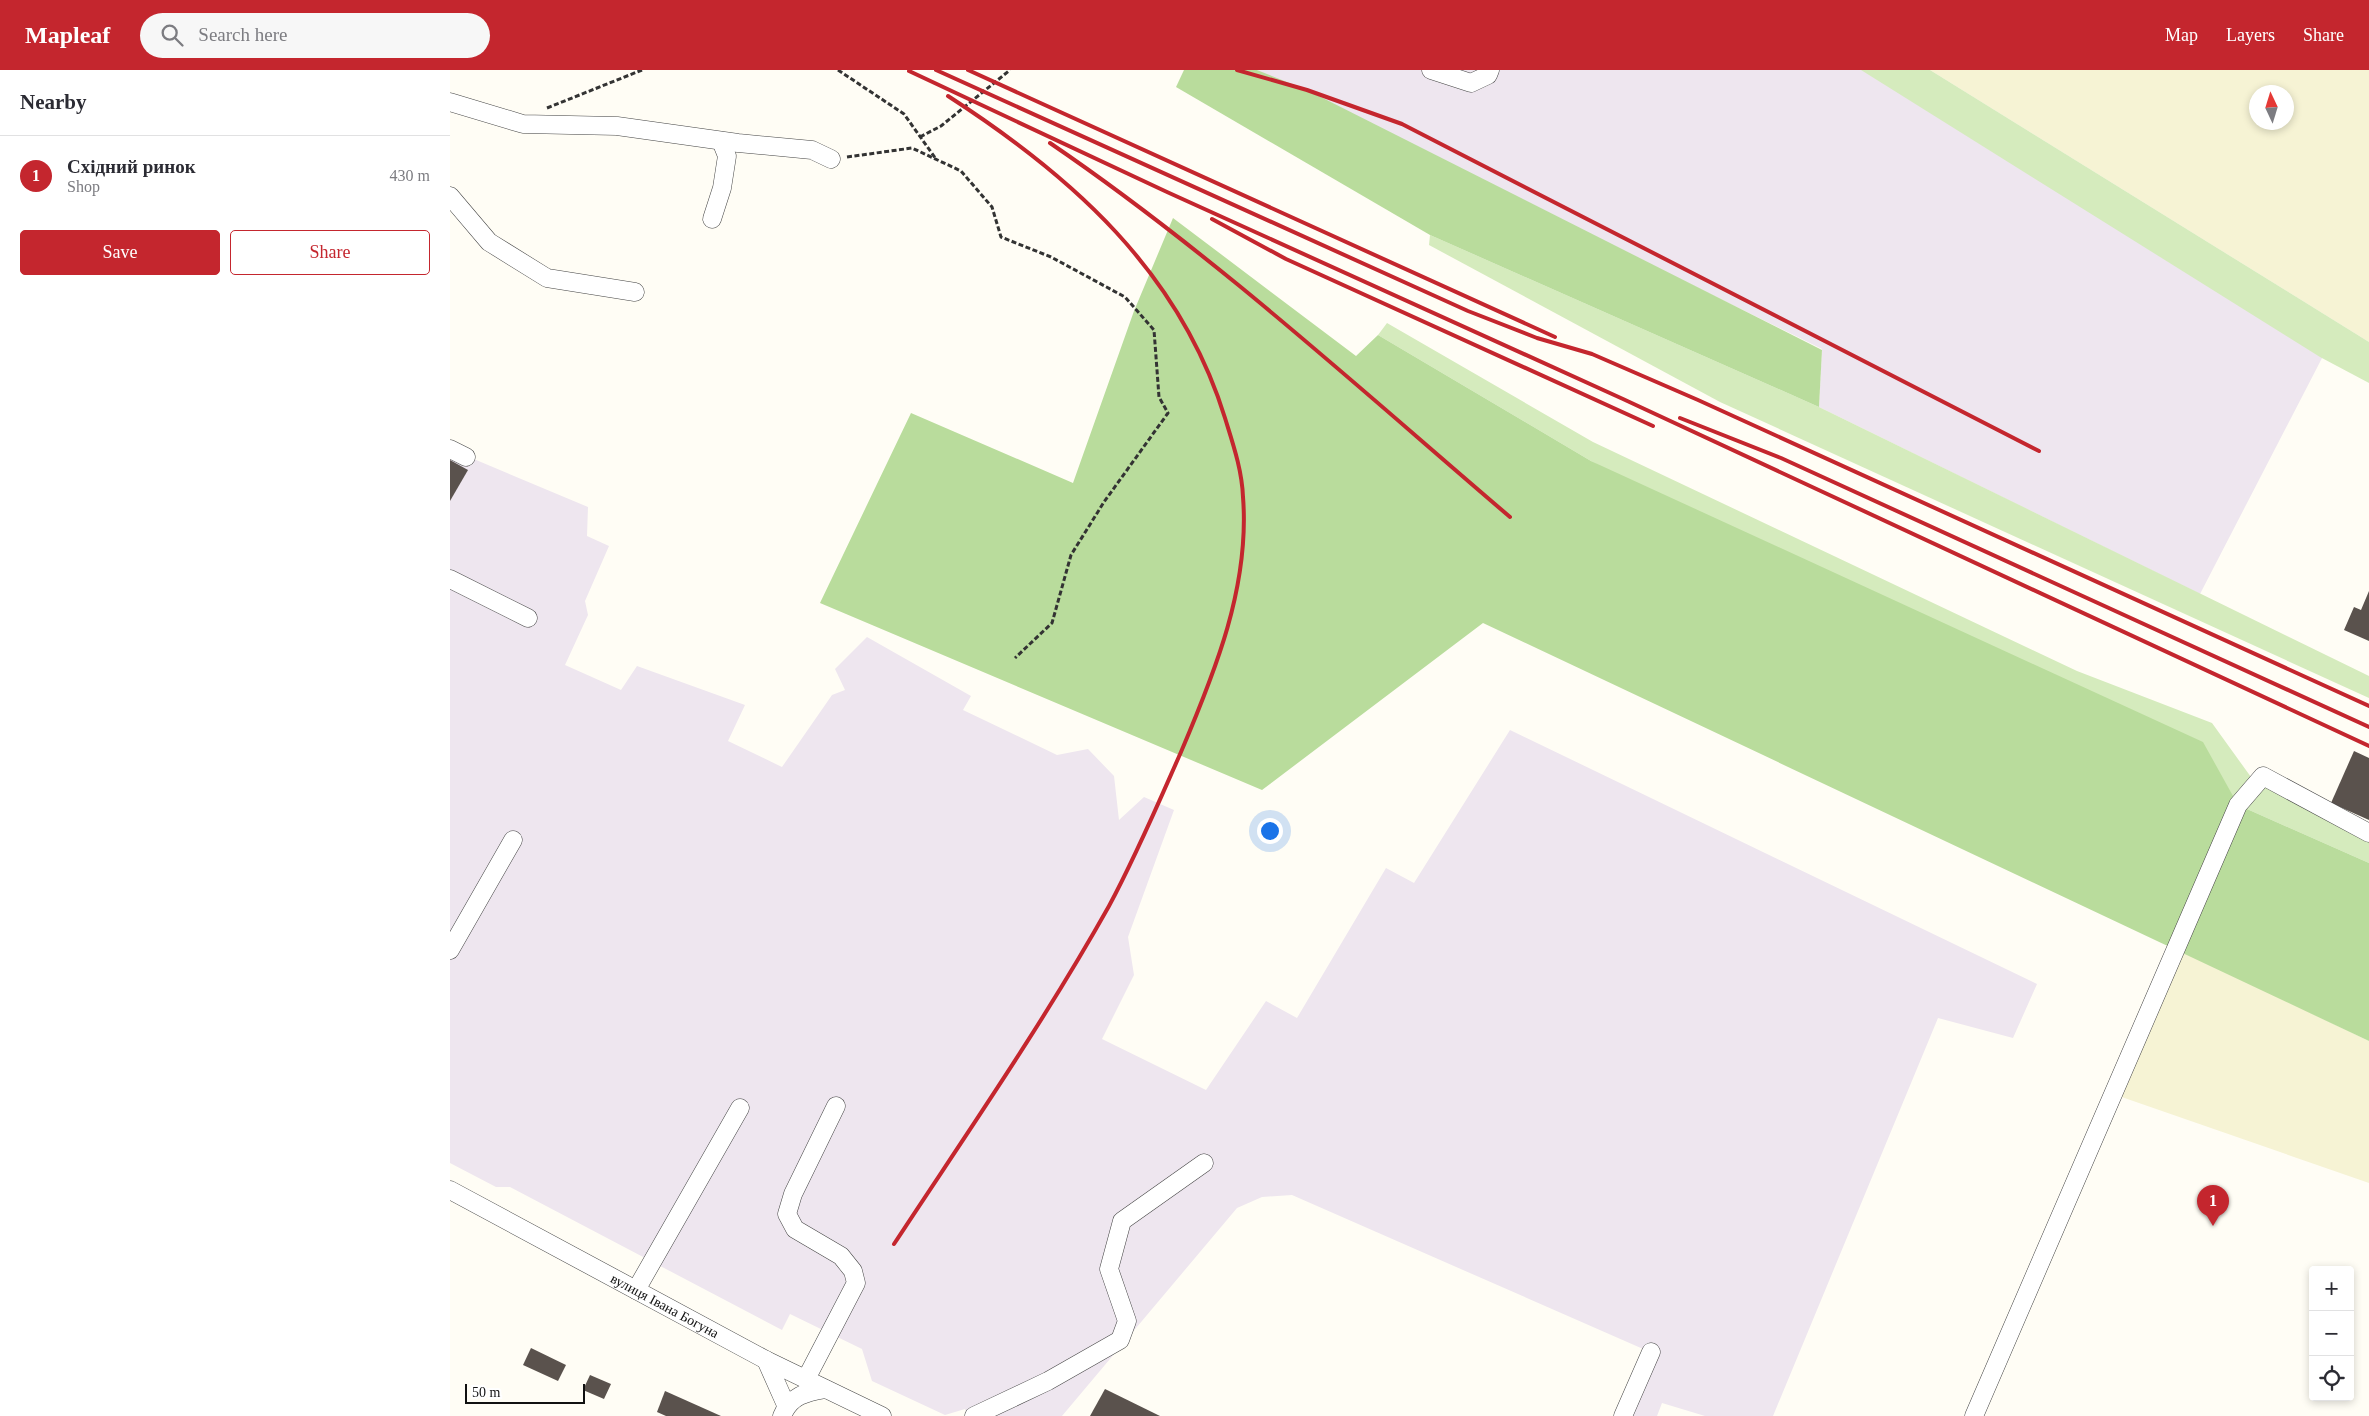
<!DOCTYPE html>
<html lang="en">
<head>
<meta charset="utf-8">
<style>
  :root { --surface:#fff; --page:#f7f7f7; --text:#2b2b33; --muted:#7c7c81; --line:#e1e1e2; --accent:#c4262e }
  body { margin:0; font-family:"Times New Roman",serif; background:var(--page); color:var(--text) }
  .controls { position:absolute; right:15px; bottom:15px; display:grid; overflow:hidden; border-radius:5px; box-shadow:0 2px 8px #0003 }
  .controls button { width:45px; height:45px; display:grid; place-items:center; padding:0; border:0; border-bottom:1px solid var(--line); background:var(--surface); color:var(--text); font:25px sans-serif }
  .compass { position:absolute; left:1799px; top:15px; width:45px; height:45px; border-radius:50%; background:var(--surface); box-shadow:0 2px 8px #0003; rotate:356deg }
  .scale { position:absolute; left:15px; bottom:12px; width:120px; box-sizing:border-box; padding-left:5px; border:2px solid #111; border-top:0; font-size:14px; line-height:18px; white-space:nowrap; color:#111; -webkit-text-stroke:4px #fff; paint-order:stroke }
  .you { position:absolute; left:819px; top:760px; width:18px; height:18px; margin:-12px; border:4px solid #fff; border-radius:50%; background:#1a73e8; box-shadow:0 0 0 8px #1a73e833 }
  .badge { display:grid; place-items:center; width:32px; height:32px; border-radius:50%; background:var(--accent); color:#fff; font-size:16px; font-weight:700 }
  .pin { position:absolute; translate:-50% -41px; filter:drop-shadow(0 1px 2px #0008) }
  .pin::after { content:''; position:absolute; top:26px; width:18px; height:15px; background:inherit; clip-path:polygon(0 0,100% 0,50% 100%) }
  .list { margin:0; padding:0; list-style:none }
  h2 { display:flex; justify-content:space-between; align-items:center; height:65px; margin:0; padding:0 20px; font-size:21px }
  h2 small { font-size:16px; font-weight:400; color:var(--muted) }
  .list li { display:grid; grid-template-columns:32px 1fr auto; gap:15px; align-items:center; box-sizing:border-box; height:80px; padding:0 20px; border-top:1px solid var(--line) }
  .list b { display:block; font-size:19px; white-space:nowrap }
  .list p { margin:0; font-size:16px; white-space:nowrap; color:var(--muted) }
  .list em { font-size:16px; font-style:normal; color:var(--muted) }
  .actions { display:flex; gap:10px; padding:15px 20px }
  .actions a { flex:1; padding:11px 0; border:1px solid var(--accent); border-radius:5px; text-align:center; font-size:18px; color:var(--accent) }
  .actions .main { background:var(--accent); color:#fff }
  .icon { flex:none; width:28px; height:28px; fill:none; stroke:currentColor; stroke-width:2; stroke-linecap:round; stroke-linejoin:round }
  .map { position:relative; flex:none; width:1919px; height:1346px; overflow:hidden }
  header { display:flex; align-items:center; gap:30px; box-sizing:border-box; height:70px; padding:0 25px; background:var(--accent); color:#fff }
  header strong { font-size:24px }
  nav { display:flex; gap:28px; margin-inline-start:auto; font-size:18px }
  .search { width:350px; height:45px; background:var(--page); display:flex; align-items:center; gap:12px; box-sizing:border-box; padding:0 18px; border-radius:28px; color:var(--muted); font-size:19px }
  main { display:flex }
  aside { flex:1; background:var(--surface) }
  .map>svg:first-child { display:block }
</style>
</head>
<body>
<header>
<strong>Mapleaf</strong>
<div class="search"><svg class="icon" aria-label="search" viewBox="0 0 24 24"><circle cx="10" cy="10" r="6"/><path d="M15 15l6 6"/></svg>Search here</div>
<nav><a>Map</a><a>Layers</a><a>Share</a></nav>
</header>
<main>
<aside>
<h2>Nearby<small></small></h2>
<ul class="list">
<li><span class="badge">1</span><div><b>Східний ринок</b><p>Shop</p></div><em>430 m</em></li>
</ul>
<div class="actions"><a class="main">Save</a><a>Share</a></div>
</aside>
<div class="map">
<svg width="1919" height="1346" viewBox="0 0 1919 1346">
  <rect width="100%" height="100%" fill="#fffdf5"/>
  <g fill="#eee6ef">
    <polygon points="807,0 1443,0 1886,261 1750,524 1369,337 1372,279"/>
    <polygon points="0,379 138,437 137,466 159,476 135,531 138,545 115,595 171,620 187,596 295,635 278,671 332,697 382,625 395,620 385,599 417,567 521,626 513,640 607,685 638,679 664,706 669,750 694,727 724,740 678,867 684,905 652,969 756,1020 816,931 847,948 936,798 964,813 1060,660 1587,914 1563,968 1488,948 1323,1346 1255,1346 1212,1333 1207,1346 1173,1346 1200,1282 842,1125 812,1127 787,1138 612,1346 518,1346 515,1339 495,1345 422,1311 412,1279 340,1244 332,1260 60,1117 46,1117 0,1093"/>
  </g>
  <g fill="#f6f3d4" fill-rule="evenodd">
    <path d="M1480,0H1919V272ZM1806,22H1836V52H1806Z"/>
    <polygon points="1726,878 1919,971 1919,1113 1663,1024"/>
  </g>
  <g fill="#d5ebbd">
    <polygon points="1411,0 1480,0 1919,272 1919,313 1870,287"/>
    <polygon points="980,165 1369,337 1919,606 1919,628 1270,332 979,175"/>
    <polygon points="937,253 1143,372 1627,601 1762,653 1806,714 1813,706 1919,763 1919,793 1788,735 1141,391 928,265"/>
  </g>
  <g fill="#b9dc9c">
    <polygon points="734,0 807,0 857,20 1372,280 1369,337 980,165 726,17"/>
    <polygon points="723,148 906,286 928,265 1141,391 1753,672 1788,735 1919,793 1919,971 1033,553 812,720 370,533 461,343 623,413 684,241"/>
  </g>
  <g fill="#5a524d">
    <polygon points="0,390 18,400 0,431"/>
    <polygon points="1919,521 1919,571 1894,560 1904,537 1911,540"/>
    <polygon points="1904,681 1919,688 1919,750 1881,733"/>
    <polygon points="81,1278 116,1295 108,1311 73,1295"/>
    <polygon points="140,1305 161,1314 154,1329 133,1320"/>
    <polygon points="655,1319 710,1346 640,1346"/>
    <polygon points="215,1321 271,1346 216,1346 207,1342"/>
  </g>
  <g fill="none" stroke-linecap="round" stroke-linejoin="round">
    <g stroke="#444" stroke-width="19">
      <g id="minor">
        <polyline points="981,0 1021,13 1038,5 1040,0"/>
        <polyline points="0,32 73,54 167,56 288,73 362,80 381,89"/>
        <polyline points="0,126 39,172 97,208 185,222"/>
        <polyline points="262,149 272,118 277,86 271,71"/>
        <polyline points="0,379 16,387"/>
        <polyline points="0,509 78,548"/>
        <polyline points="0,880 63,770"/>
        <path id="s1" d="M0,1120L316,1290L432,1346"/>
        <polyline points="186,1220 290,1038"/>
        <polyline points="316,1290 336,1335"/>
        <polyline points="356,1309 406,1213 403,1201 391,1186 345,1159 337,1144 343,1124 386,1036"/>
        <path d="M332,1346C340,1326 356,1322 375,1319"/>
        <polyline points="524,1346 598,1311 670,1270 677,1251 659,1199 672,1151 754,1093"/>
        <polyline points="1173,1346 1201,1282"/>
        <polyline points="1524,1346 1788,735 1813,706 1919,763"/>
      </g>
    </g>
    <g stroke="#333" stroke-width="3" stroke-dasharray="5 2.5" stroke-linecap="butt">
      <polyline points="388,0 454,44 486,89"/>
      <polyline points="97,38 192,0"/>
      <polyline points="470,67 491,56 560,0"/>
      <polyline points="397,87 462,78 511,101 542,137 551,167 601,187 675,227 704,260 709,327 718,343 654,432 621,485 602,553 565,588"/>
    </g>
    <use href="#minor" stroke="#fff" stroke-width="18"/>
    <g stroke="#c4262e" stroke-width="4">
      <polyline points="486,0 1018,241 1087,268 1142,284 1248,330 1919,636"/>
      <polyline points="518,0 1105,267"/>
      <polyline points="787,0 857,20 952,54 1589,381"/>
      <polyline points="459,1 717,122 1173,329 1919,676"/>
      <path d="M600,73C763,184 910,319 1060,447"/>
      <polyline points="762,149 836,189 1203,356"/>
      <polyline points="1230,348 1331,388 1919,657"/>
      <path d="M444,1174C517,1063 594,952 659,836C686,786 708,734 731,682C765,602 800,516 793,427C792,400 783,374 775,348C730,202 622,106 498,26"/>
    </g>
  </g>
  <g text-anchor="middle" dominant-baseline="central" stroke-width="5" stroke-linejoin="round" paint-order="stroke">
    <g font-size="14" fill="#111" stroke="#fff">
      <text stroke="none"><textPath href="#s1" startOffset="244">вулиця Івана Богуна</textPath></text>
    </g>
  </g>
</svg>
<div class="controls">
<button>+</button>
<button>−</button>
<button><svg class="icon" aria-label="locate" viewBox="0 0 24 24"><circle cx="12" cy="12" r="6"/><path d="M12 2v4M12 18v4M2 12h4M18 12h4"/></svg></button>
</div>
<svg class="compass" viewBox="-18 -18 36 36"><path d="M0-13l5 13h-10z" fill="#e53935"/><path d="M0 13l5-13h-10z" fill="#7c7c81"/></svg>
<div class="scale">50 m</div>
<div class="you"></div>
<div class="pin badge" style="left:1763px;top:1156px">1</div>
</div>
</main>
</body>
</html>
